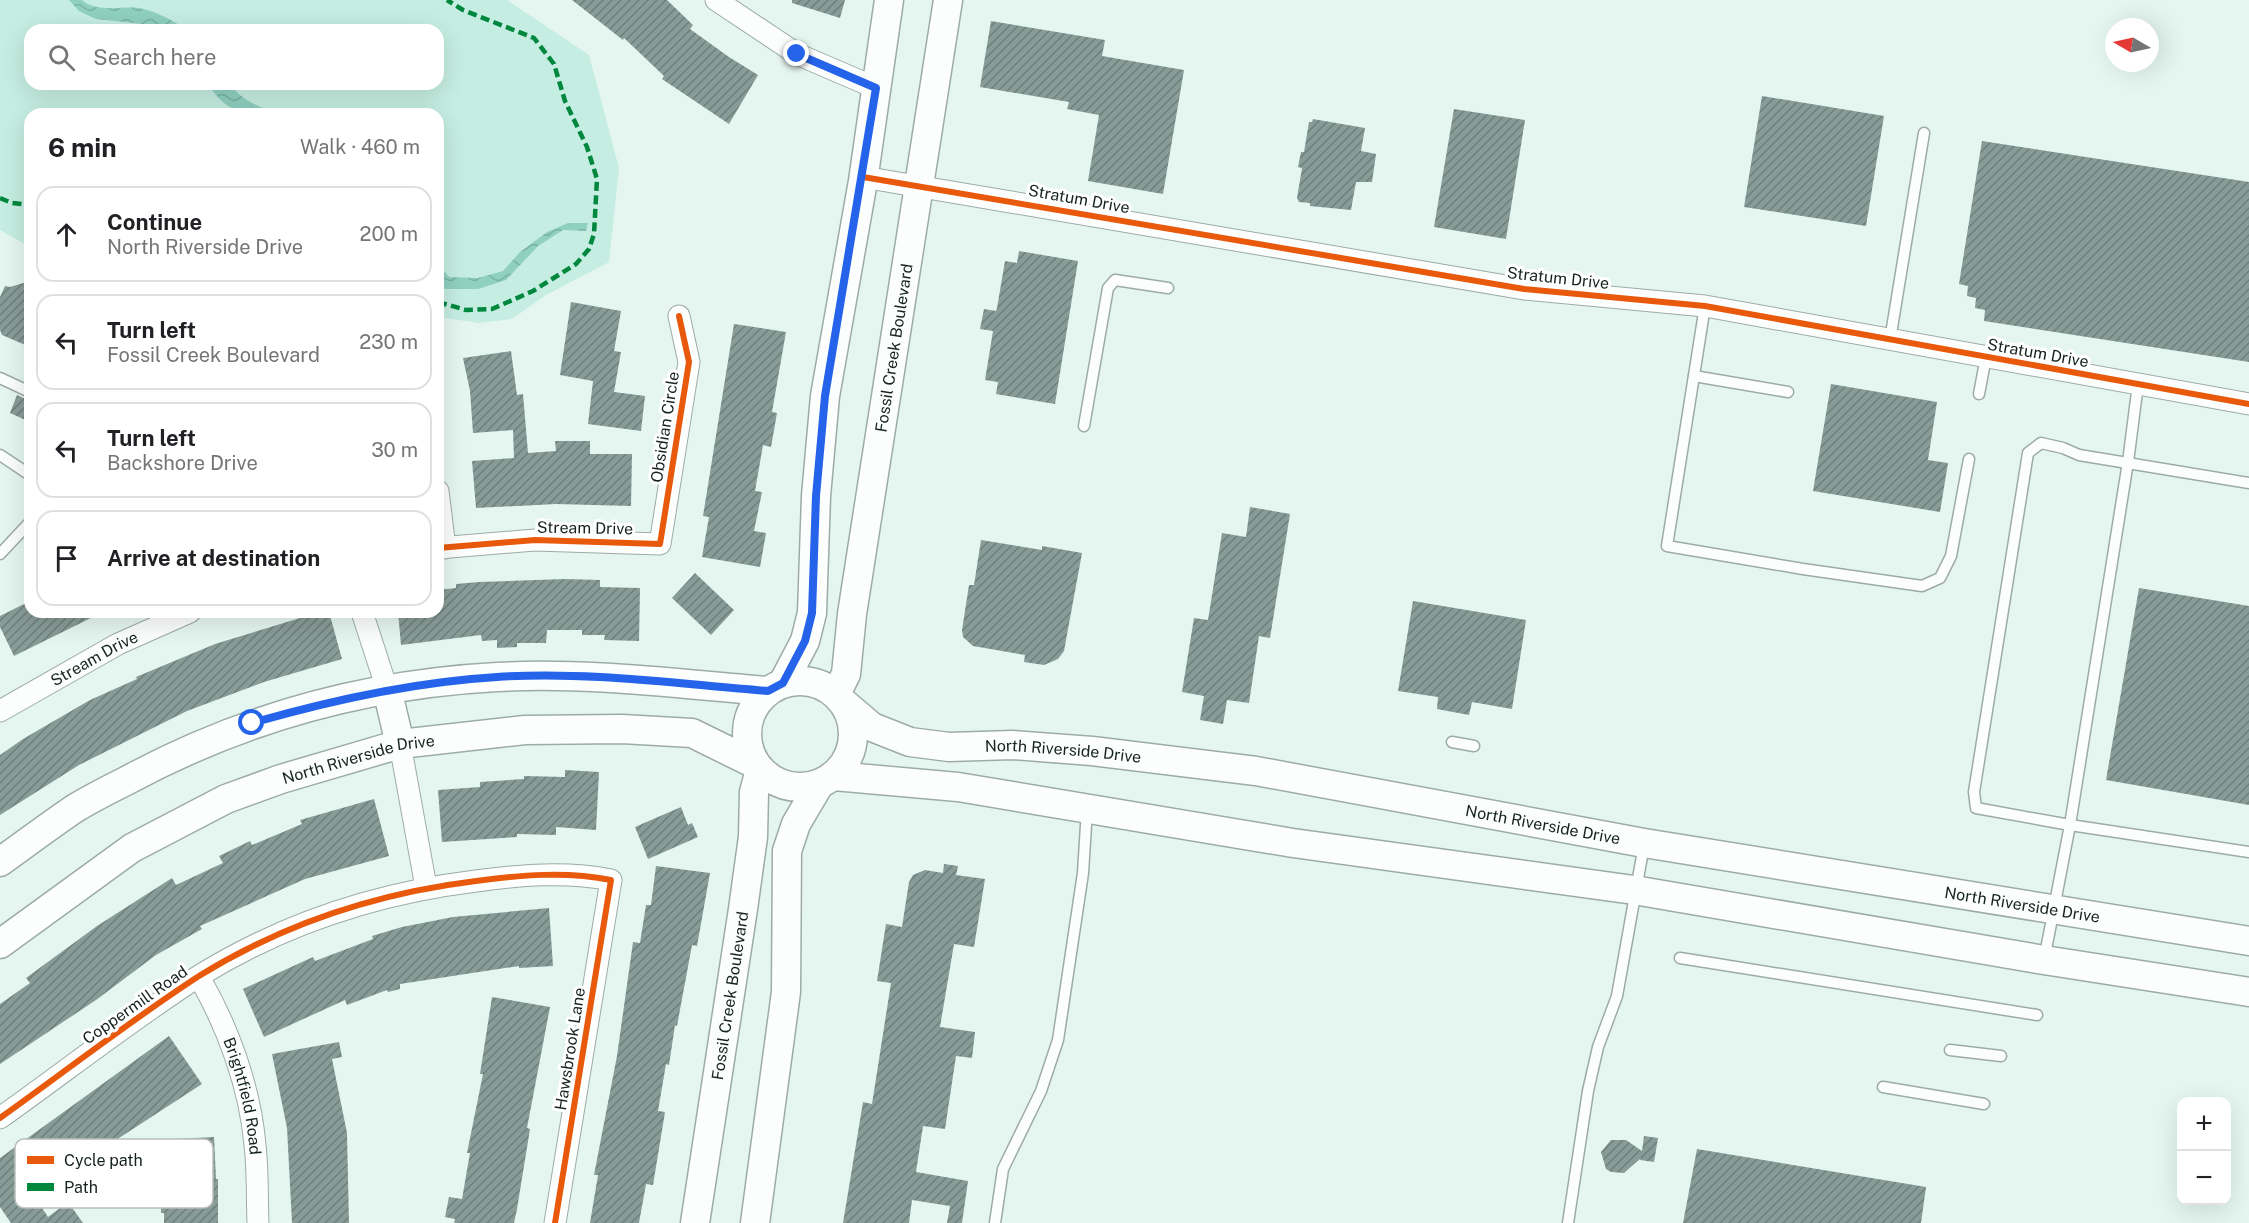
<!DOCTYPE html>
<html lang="en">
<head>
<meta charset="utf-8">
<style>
  :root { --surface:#fff; --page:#f2f2f2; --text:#202124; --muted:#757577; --line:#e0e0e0 }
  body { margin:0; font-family:"Public Sans",sans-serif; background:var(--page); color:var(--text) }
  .controls { position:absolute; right:18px; bottom:18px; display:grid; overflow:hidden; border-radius:12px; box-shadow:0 6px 24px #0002 }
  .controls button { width:54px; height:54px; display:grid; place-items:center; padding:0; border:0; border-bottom:2px solid var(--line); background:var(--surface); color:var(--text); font:30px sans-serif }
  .compass { position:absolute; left:2105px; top:18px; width:54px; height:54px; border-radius:50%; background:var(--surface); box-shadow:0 6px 24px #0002; rotate:279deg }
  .stop { position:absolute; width:18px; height:18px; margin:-14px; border:4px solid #2563eb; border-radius:50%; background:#fff }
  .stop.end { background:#2563eb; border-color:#fff; box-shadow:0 2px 6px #0008 }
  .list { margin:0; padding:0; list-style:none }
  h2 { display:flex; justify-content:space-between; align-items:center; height:78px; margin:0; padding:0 24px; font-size:26px }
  h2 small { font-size:20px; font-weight:400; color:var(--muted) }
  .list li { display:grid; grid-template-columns:39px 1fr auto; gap:18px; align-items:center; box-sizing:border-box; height:96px; margin:0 12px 12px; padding:0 12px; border:2px solid var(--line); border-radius:18px }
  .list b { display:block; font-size:22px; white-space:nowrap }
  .list p { margin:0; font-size:20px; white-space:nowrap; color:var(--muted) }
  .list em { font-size:20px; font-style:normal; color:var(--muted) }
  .icon { flex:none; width:33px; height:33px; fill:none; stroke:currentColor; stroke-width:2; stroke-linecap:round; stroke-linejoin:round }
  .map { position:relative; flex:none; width:2249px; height:1223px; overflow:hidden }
  .search { position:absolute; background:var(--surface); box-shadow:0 6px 24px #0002; left:24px; top:24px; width:420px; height:66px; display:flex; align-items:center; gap:15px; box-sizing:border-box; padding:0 21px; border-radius:18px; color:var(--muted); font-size:22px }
  .panel { position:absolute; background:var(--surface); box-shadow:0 6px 24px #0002; left:24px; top:108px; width:420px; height:510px; border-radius:18px }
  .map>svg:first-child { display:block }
</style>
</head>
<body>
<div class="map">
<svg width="2249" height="1223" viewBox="0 0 2249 1223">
  <defs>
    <pattern id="water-waves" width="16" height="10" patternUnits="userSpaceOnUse" patternTransform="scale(1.5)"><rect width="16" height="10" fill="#8fd0bf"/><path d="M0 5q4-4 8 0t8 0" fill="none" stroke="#7ab2a4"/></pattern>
    <pattern id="building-hatch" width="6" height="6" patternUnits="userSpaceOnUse" patternTransform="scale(1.5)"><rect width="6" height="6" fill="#889c97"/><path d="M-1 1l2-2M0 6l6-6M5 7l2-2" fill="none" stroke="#6e7f7b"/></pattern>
  </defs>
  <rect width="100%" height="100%" fill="#e5f6f1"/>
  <path fill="#c5ede1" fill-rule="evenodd" d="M0,0H507L589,55L619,168L609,262L546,295L512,319L479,323L438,317V114H30V247L0,230ZM30,30H438V84H30Z"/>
  <g fill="url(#water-waves)">
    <path d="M69,0H82C96,13 122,6 139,8C156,11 172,20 187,30H158L142,24L96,19L79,11Z"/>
    <path d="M208,84H230C240,100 266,111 283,114C248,114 229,117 208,84Z"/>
    <polygon points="568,223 588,223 586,231 563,230 538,246 506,280 478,289 445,289 438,284 438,264 449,277 478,278 503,271 520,252 547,232"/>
  </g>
  <g fill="url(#building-hatch)">
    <polygon points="572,0 667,0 693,25 690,29 729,57 758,75 729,124 662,79 664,76 624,38 623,40"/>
    <polygon points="792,0 845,0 840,18 792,3"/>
    <polygon points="991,21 1105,40 1102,56 1184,70 1163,194 1088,181 1099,115 1067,109 1069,102 980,87"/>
    <polygon points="1762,96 1884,116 1866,226 1744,207"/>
    <polygon points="1454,109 1525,120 1506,239 1434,227"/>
    <polygon points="1313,119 1365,128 1361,151 1376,154 1372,182 1356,182 1351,210 1310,206 1310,203 1299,202 1297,198 1302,168 1298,167 1301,152 1304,152 1309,122 1312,122"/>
    <polygon points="1982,141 2249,182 2249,362 1984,321 1985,310 1975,308 1976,298 1967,296 1968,286 1959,284"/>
    <polygon points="1019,251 1078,261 1055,404 996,394 998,382 985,380 993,331 980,329 984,309 996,311 997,308 1005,261 1017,263"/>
    <polygon points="30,281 30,347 2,335 0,330 0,297 5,286 10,287"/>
    <polygon points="571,302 621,311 614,351 621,352 614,392 645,396 641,431 588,424 593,381 560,375"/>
    <polygon points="734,324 786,332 772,412 777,413 771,447 763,445 755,491 762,492 754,531 766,533 760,567 702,557 709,517 703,516"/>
    <polygon points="511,351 517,395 523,394 528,453 556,451 555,441 590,441 590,454 632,454 631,506 556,504 476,508 472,461 514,458 513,430 473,433 470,391 463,358"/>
    <polygon points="1831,384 1937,402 1928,460 1948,463 1940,512 1813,491"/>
    <polygon points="17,395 30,401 30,422 10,413"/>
    <polygon points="1250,507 1290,514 1270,638 1259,636 1249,703 1227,700 1223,724 1200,720 1204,696 1182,692 1194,618 1208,620 1222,533 1246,537"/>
    <polygon points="981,540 1042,550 1042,546 1082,553 1064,651 1058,659 1044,665 1024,662 1025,655 973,646 963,637 962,630 969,585 974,585"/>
    <polygon points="695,573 734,610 711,635 672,598"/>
    <polygon points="565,579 600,580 600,587 640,588 639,641 604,640 605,635 582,635 582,630 547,630 546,643 517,643 517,647 497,648 497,640 482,641 481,635 401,645 398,612 440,612 438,590 456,588 456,584 479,582"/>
    <polygon points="2139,588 2249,606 2249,805 2106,780"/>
    <polygon points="30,601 30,612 103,612 14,656 0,627 0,616"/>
    <polygon points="1413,601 1526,620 1512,709 1472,702 1469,715 1437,709 1438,697 1398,691"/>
    <polygon points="320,612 329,612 342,659 264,682 187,711 79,765 0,815 0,755 23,739 90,700 137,679 136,677 215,644"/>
    <polygon points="565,770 599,772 596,830 556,827 556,835 517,834 517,837 442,842 438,790 480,787 480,782 524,779 524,776 565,777"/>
    <polygon points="374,799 389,856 305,879 200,926 202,929 156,955 96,1000 0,1064 0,1004 30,983 26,978 97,926 172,878 176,885 223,863 219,856 250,841 252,845 302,824 300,820"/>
    <polygon points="681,807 688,825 692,823 698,837 648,859 635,827"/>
    <polygon points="944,864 958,866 956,875 985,879 974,947 954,944 940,1027 975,1032 972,1058 956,1056 945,1129 923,1126 916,1172 968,1181 962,1223 947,1223 950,1206 912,1200 909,1223 843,1223 863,1102 872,1104 891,983 877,981 886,924 902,927 909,882 913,875 925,870 943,873"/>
    <polygon points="656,866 710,873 697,946 692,945 677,1026 675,1025 669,1065 666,1064 658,1111 665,1112 653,1185 646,1184 639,1223 590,1223 598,1175 594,1175 617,1056 633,942 640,943 646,905 651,905"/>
    <polygon points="549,908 553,966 519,968 519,966 400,984 400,989 388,992 387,990 347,1005 345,1000 264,1037 243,989 313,957 315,961 373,939 372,936 402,927 453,917"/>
    <polygon points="492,997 550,1007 527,1128 530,1129 517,1209 514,1223 454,1223 455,1219 445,1217 449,1197 462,1199 470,1153 467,1153 483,1074 480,1074"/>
    <polygon points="169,1036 202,1084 33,1194 48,1217 68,1202 83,1223 11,1223 0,1207 0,1158"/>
    <polygon points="339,1042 342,1057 332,1059 347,1133 349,1223 292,1223 287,1128 272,1054"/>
    <polygon points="1644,1136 1658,1138 1654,1162 1640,1160 1641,1158 1624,1173 1611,1172 1606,1169 1601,1152 1611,1140 1626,1140 1642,1151"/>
    <polygon points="214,1137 216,1179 218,1179 218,1223 164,1223 164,1213 161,1213 161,1172 158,1173 157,1140"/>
    <polygon points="1697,1149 1926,1187 1921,1223 1683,1223"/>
  </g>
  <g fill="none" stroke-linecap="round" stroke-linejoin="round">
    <g stroke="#9daba7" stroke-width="13">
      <g id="service">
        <polyline points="1705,306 1667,546 1803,569 1922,586 1940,578 1951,556 1969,459"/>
        <polyline points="1890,340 1924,133"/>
        <polyline points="1694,376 1788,392"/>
        <polyline points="0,378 30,392"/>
        <polyline points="2138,384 2128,462 2070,825 1976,808 1974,792 2028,453 2041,443 2063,448 2079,455 2249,483"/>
        <polyline points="1979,394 1986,357"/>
        <polyline points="1084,426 1108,288 1115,280 1168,288"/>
        <polyline points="0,455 30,475"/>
        <polyline points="0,554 30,522"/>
        <polyline points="1452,742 1474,746"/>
        <polyline points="1680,958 2037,1015"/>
        <polyline points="2044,960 2070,825 2249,852"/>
        <polyline points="1950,1050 2001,1056"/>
        <polyline points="1883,1087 1984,1104"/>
        <polyline points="995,1223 1003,1169 1041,1091 1058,1040 1083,873 1087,809"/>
        <polyline points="1568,1223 1588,1091 1598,1047 1617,996 1644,845"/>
      </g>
    </g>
    <g stroke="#9daba7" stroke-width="23">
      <g id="minor">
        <polyline points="716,0 797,54 876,88"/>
        <polyline points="863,177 1524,289 1705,306 2249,404"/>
        <polyline points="438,491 445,548"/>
        <polyline points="438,548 535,540 660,544 689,362 679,316"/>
        <polyline points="362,612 387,689"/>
        <path id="s1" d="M0,711L118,644L190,612"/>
        <polyline points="400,744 426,887"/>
        <path id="s2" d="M199,977C228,1027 250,1087 255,1145C258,1171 257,1197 258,1223"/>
        <path d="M0,1118C66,1071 131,1020 199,976C283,924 378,893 476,881C521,875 566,871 611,880L555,1223"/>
      </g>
    </g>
    <g stroke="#9daba7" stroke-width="31">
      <g id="secondary">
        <circle cx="800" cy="734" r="53"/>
        <polyline points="783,683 805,641 812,613 816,496 825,396 863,181 889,0"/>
        <polyline points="387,689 400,744"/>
        <path id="s3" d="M836,694L846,674L852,614L948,0"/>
        <path id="s4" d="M845,704L872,727L910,742L949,747L1012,745L1092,751L1256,771L1644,843L2249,941"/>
        <polyline points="834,776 958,787 1293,843 1634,890 2044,960 2249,992"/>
        <path d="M0,862C25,844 49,826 74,809C90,799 108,790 126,781C242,718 365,684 497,677C588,672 678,684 768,691"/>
        <path id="s5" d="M0,944L132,848L226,799L281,779L400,744L525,730L622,729L692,733L755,764"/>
        <path id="s6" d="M695,1223L743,909L753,837L754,792L760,770"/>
        <polyline points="755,1223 786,992 787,851 796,824 819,785"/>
      </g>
    </g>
    <use href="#service" stroke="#fbfefd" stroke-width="10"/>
    <use href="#minor" stroke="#fbfefd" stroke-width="21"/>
    <use href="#secondary" stroke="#fbfefd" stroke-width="28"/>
    <g stroke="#00873e" stroke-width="4.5" stroke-dasharray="9 4.5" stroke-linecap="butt">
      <polyline points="0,198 12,203 30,205"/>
      <polyline points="438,302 466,310 492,309 533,291 576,264 589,249 594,234 597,179 587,147 565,101 554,64 534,38 463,10 447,0"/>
    </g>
    <g stroke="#fff" stroke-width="10">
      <g id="cycleway">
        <polyline points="863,177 1524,289 1705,306 2249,404"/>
        <polyline points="438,548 535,540 660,544 689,362 679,316"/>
        <path d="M0,1118C66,1071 131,1020 199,976C283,924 378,893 476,881C521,875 566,871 611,880L555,1223"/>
      </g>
    </g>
    <use href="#cycleway" stroke="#e8590c" stroke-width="6"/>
  </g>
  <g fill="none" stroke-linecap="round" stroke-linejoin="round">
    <path stroke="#2563eb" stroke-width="8" d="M252,723C332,700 413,682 497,677C587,671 678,684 768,691L783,683L805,641L812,613L816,496L825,396L876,88L797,54"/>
  </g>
  <g text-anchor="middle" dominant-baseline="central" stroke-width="6" stroke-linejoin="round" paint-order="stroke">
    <g font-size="16" fill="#15231f" stroke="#fff">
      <text transform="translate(1079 199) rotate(10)">Stratum Drive</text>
      <text transform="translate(1558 278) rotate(6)">Stratum Drive</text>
      <text stroke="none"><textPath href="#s3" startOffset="352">Fossil Creek Boulevard</textPath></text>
      <text transform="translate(2038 353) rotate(10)">Stratum Drive</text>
      <text transform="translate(665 427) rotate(-81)">Obsidian Circle</text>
      <text transform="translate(585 528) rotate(1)">Stream Drive</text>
      <text stroke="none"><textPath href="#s1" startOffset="108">Stream Drive</textPath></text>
      <text stroke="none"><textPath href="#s4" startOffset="230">North Riverside Drive</textPath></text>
      <text stroke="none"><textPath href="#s5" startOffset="408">North Riverside Drive</textPath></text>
      <text stroke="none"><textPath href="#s4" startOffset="716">North Riverside Drive</textPath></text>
      <text stroke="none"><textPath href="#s4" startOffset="1202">North Riverside Drive</textPath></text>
      <text stroke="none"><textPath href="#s6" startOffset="230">Fossil Creek Boulevard</textPath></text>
      <text transform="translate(135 1005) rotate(-35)">Coppermill Road</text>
      <text transform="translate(570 1049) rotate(-81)">Hawsbrook Lane</text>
      <text stroke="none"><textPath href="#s2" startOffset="128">Brightfield Road</textPath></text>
    </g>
  </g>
  <rect x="15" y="1139" width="198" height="69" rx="9" fill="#fff" stroke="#b9bdbc" stroke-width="1.5"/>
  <rect x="27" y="1156" width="27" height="8" fill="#e8590c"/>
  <rect x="27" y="1183" width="27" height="8" fill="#00873e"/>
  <g font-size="16" fill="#15231f">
    <text x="64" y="1166">Cycle path</text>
    <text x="64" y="1193">Path</text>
  </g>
</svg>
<div class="controls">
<button>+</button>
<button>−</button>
</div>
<svg class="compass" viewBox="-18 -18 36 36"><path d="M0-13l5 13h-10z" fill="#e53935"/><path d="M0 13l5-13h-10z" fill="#757577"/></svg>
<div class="stop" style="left:252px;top:723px"></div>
<div class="stop end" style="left:797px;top:54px"></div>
<div class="search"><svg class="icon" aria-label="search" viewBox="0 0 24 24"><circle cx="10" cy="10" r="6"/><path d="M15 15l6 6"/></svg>Search here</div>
<section class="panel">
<h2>6 min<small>Walk · 460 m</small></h2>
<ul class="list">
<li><svg class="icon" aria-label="ahead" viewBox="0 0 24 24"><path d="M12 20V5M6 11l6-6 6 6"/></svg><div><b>Continue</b><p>North Riverside Drive</p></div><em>200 m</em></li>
<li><svg class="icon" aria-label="left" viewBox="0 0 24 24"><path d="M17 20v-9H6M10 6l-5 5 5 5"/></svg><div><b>Turn left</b><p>Fossil Creek Boulevard</p></div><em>230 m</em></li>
<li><svg class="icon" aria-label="left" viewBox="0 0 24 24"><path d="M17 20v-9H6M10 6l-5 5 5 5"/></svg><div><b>Turn left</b><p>Backshore Drive</p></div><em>30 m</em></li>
<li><svg class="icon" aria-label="arrive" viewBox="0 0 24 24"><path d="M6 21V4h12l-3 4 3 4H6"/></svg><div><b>Arrive at destination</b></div></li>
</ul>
</section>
</div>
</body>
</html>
